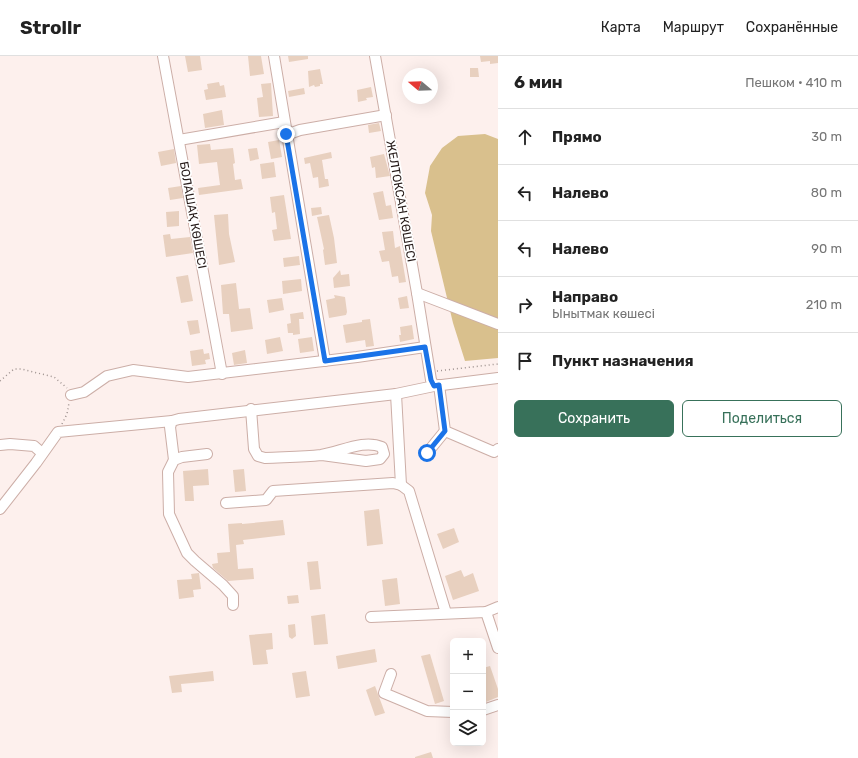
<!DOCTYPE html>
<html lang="ru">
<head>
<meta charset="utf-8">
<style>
  :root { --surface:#fff; --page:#f6f6f6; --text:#222; --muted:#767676; --line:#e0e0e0; --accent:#38715a }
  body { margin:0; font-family:Rubik,sans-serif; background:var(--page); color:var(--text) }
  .controls { position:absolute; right:12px; bottom:12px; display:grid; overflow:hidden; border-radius:6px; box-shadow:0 4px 16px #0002 }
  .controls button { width:36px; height:36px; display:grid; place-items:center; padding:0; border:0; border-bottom:1px solid var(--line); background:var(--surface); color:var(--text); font:20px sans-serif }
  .compass { position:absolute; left:402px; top:12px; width:36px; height:36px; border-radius:50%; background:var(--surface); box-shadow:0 4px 16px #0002; rotate:289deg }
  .stop { position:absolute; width:12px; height:12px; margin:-9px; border:3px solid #1a73e8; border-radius:50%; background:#fff }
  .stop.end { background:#1a73e8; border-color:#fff; box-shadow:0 1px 4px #0008 }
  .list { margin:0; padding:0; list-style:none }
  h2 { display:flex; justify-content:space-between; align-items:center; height:52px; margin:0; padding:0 16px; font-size:17px }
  h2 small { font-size:13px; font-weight:400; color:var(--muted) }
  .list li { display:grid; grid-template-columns:26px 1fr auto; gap:12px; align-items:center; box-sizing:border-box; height:56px; padding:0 16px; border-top:1px solid var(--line) }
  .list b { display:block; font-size:15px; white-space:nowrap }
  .list p { margin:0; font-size:13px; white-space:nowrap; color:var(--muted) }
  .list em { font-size:13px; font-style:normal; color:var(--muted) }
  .actions { display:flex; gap:8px; padding:12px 16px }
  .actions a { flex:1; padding:9px 0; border:1px solid var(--accent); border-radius:6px; text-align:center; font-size:14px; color:var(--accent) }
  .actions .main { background:var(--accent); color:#fff }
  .icon { flex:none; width:22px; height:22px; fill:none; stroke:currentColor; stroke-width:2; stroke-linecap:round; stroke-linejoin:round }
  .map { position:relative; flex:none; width:498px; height:702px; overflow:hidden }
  header { display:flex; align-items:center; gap:24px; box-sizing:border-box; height:56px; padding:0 20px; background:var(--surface); border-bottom:1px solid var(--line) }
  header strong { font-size:19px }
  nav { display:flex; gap:22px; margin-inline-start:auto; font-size:14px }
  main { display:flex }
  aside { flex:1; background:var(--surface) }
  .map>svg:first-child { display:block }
</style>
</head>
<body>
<header>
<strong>Strollr</strong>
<nav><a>Карта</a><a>Маршрут</a><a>Сохранённые</a></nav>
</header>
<main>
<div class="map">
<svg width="498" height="702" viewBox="0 0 498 702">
  <rect width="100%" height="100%" fill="#fdf0ed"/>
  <polygon fill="#d9c08d" points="485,78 498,83 498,302 465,305 453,267 431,175 432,159 425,137 430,110 442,92 458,80"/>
  <g fill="#e8d0bf">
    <polygon points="185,0 200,0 202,14 188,16"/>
    <polygon points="248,0 261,0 264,18 250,20"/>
    <polygon points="288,0 308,0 308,3 289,6"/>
    <polygon points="480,0 498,0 498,7 490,8 490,5 481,6"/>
    <polygon points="470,12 478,12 479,21 470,21"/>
    <polygon points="320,13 323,28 320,28 320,30 315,31 314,29 309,31 308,15"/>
    <polygon points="219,26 220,30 224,29 226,41 206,44 204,34 208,33 207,28"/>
    <polygon points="271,27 273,60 259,61 257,42 263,41 261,28"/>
    <polygon points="371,31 373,41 366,42 367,44 358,46 357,34"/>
    <polygon points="304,32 305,38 289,41 288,35"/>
    <polygon points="222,54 224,69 205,72 203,58"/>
    <polygon points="379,67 381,75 369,77 368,69"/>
    <polygon points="279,84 282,101 271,103 268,86"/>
    <polygon points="210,88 211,94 233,92 235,107 233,108 235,124 241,123 243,133 199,139 198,132 220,129 217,106 199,108 197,89"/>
    <polygon points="257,92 259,103 250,105 248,93"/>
    <polygon points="174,93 176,107 161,110 158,96"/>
    <polygon points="331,96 332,102 322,104 325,123 328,123 329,130 319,132 318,121 313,122 310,107 305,108 304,102"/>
    <polygon points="384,98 390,120 376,122 375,111 372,112 370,101"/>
    <polygon points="274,106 276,121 262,123 260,108"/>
    <polygon points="181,130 183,142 170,144 168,132"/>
    <polygon points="383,135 386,150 391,149 393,162 379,164 373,137"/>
    <polygon points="284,139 291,183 274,185 272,174 277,173 275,156 272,157 270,141"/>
    <polygon points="321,151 322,158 312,160 311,152"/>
    <polygon points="179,155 179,170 167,171 166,156"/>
    <polygon points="228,158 229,178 235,206 219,209 214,159"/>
    <polygon points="329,159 334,182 337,207 325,209 323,194 324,193 317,161"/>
    <polygon points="393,175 395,192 400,190 406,226 399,227 398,220 392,221 389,205 382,206 379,195 385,194 382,176"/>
    <polygon points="170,178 171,183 190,181 193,197 166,201 163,179"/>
    <polygon points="299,200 300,209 284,211 283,202"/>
    <polygon points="340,214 341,219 349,218 350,230 334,232 333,222"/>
    <polygon points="188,219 193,245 181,247 176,221"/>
    <polygon points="301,223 302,235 283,238 282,225"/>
    <polygon points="236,227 239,253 250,252 253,273 231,276 229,258 223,258 221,229"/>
    <polygon points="334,239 345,241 347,256 346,259 329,262 326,244 335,242"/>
    <polygon points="407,240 409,252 400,253 398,242"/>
    <polygon points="282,242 284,254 269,257 267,244"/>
    <polygon points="303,256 304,263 299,263 300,278 293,279 293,277 288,277 287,268 291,267 290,258"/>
    <polygon points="370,263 374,290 366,291 365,284 346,287 343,269 362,266 362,264"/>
    <polygon points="198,264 200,277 190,279 187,265"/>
    <polygon points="412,269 414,283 400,286 399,279 401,279 400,271"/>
    <polygon points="280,281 283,295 267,298 265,284"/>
    <polygon points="312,281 314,295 300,297 298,283"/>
    <polygon points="203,293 204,298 209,297 210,303 205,304 206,308 192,310 190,295"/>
    <polygon points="245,294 247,307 234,309 232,297"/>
    <polygon points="208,413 209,429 193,430 194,445 185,445 183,415"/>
    <polygon points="244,413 246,435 235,436 233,414"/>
    <polygon points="379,453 383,488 367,490 364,455"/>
    <polygon points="283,464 285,479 243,484 244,488 236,489 238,513 253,512 254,523 228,525 213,512 212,508 218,507 217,497 230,496 228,468 242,467 242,468"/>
    <polygon points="454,472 459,486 443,493 437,478"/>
    <polygon points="318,505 321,533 310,534 307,506"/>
    <polygon points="461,514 464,521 473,517 479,535 453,544 445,520"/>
    <polygon points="199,517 201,533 193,534 194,541 179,543 177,524 192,523 191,518"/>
    <polygon points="397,522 400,548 385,550 382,524"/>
    <polygon points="298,539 299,547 288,548 287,540"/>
    <polygon points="325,558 328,588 314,589 311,560"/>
    <polygon points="295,568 296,580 292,583 289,581 288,569"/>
    <polygon points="272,577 273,593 266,594 268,608 253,609 249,579"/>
    <polygon points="375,593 377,606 338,613 336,600"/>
    <polygon points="430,598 444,645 435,648 421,600"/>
    <polygon points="490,610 498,633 498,641 486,646 483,638 483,612"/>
    <polygon points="213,615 214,625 181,628 182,636 172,637 169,620"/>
    <polygon points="306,615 310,640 296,642 292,617"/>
    <polygon points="375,630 385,657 375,660 366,634"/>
    <polygon points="431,696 433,702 415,702 415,701"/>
  </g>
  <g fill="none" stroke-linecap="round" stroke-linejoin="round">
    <g stroke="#ccaea7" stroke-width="12">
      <g id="minor">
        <polyline points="163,0 222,318"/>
        <polyline points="274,0 325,305"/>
        <polyline points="375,0 417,237 431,324 434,330"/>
        <polyline points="286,79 300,74 386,59"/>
        <polyline points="179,84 284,66"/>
        <polyline points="417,237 498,268"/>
        <polyline points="439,329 445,375 494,396 498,393"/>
        <polyline points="396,338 401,429"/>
        <polyline points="71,339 84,336 107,320 133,314 188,321 357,301 425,291"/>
        <path d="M251,353L254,393L258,400L265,402C284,401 303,401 321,399C341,396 363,383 382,391L384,398L380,403L366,405L322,399"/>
        <polyline points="0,389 10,388 34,390 42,397"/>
        <polyline points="427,397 445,375"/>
        <polyline points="207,398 182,401 174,404 168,416 169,458 187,497 195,505 223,529 233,540 233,549"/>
        <polyline points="174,404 170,371 172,365 179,363 396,338 434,330 498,322"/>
        <polyline points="226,447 266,444 273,435 393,427 401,429 409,435 446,557"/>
        <polyline points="0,453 36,407 58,376 172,365"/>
        <polyline points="486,556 498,592"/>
        <polyline points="371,561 486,556 498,551"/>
        <polyline points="391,618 384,637 427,655 453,656"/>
        <polyline points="483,654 498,649"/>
      </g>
    </g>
    <g stroke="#9d918e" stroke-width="1.5" stroke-dasharray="1 3" stroke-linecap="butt">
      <polyline points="437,315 498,308"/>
      <polyline points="0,325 14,313 21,313 54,321 67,332"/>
      <polyline points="62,368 67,358 69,347"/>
    </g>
    <use href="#minor" stroke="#fff" stroke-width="10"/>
  </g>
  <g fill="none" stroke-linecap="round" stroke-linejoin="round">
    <polyline stroke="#1a73e8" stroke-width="5" points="286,78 325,305 425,291 431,324 434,330 439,329 445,375 427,397"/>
  </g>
  <g text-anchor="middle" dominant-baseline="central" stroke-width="3.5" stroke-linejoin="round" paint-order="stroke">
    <g font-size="12" fill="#271c1a" stroke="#fff">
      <text transform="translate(401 145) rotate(80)">ЖЕЛТОКСАН КӨШЕСІ</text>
      <text transform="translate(193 159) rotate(80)">БОЛАШАҚ КӨШЕСІ</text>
    </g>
  </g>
</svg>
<div class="controls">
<button>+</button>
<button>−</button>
<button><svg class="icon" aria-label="layers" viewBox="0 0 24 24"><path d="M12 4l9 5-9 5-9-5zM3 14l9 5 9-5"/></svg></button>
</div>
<svg class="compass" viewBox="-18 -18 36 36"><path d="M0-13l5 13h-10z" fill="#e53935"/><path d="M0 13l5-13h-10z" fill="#767676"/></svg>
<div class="stop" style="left:427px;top:397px"></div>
<div class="stop end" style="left:286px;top:78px"></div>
</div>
<aside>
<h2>6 мин<small>Пешком · 410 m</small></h2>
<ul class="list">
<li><svg class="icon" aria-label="ahead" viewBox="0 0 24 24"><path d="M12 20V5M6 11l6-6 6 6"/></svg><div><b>Прямо</b></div><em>30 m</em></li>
<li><svg class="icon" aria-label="left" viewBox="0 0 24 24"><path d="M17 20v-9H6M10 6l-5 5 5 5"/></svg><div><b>Налево</b></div><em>80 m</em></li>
<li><svg class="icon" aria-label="left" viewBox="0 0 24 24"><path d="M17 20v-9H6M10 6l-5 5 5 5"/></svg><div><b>Налево</b></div><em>90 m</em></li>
<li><svg class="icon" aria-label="right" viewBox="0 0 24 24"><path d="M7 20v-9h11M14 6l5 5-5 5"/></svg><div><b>Направо</b><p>Ынытмак көшесі</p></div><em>210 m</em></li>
<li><svg class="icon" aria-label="arrive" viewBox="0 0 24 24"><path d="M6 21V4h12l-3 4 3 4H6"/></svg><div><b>Пункт назначения</b></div></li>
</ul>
<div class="actions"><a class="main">Сохранить</a><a>Поделиться</a></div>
</aside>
</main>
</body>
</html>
